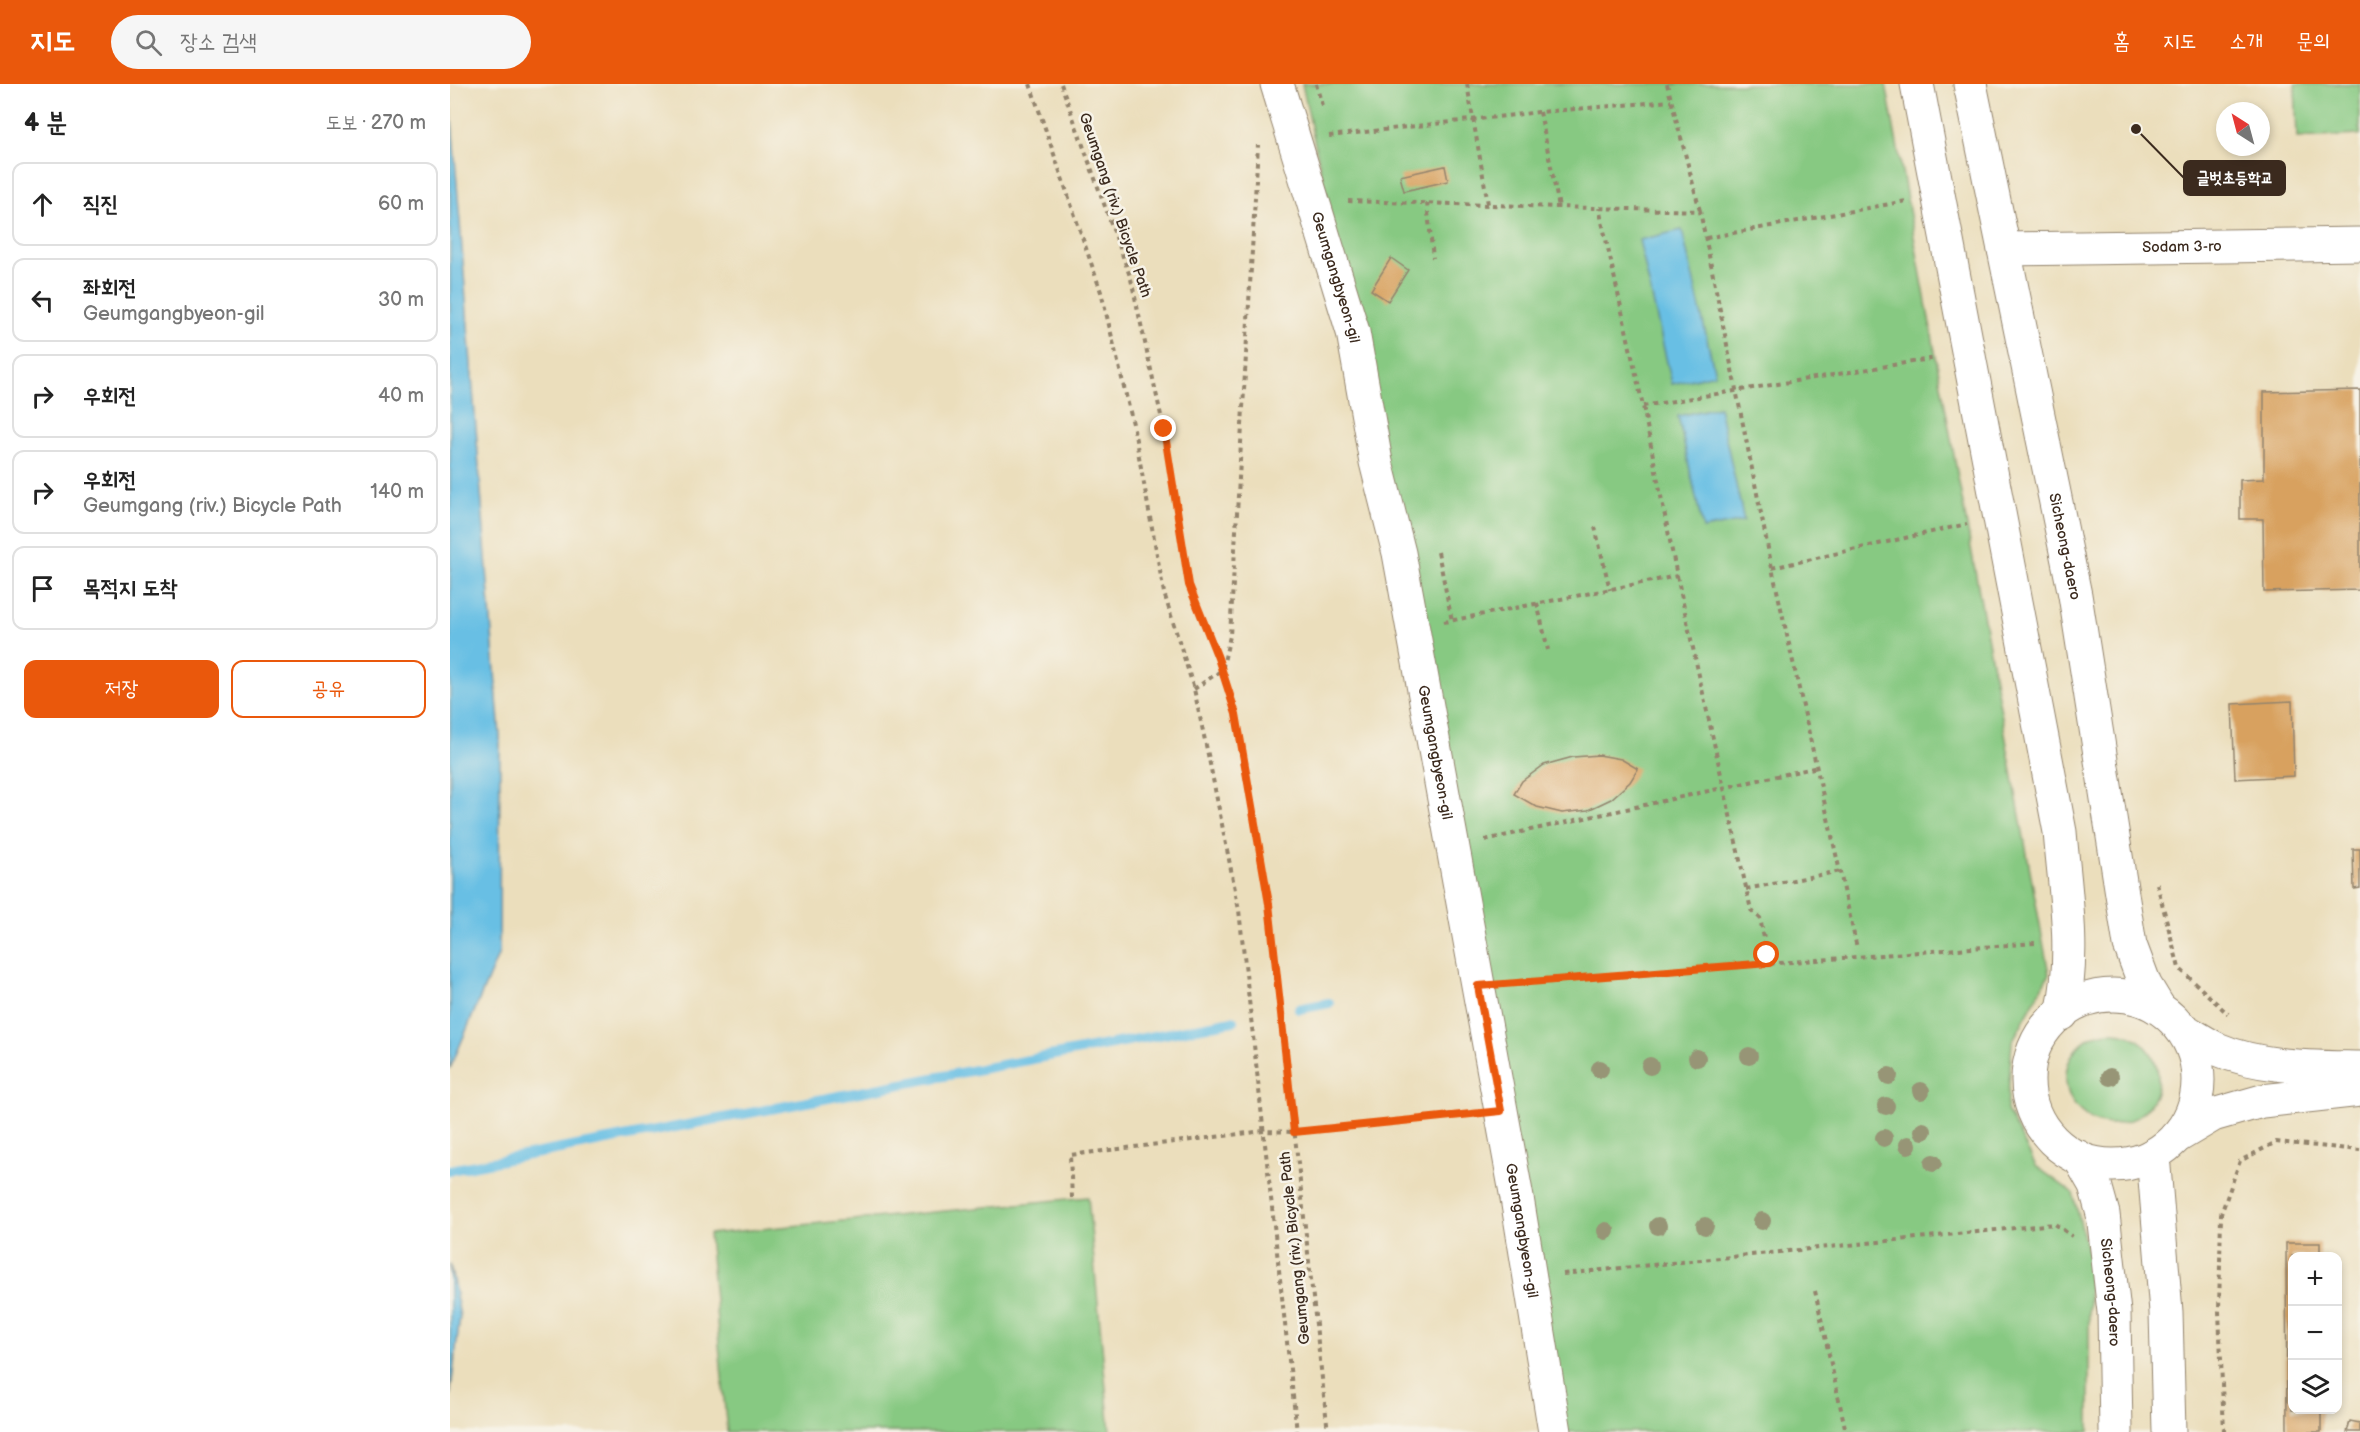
<!DOCTYPE html>
<html lang="ko">
<head>
<meta charset="utf-8">
<style>
  :root { --surface:#fff; --page:#f6f6f6; --text:#222; --muted:#767676; --line:#e0e0e0; --accent:#ea580c }
  body { margin:0; font-family:"Balsamiq Sans","Poor Story",sans-serif; background:var(--page); color:var(--text) }
  .controls { position:absolute; right:18px; bottom:18px; display:grid; overflow:hidden; border-radius:12px; box-shadow:0 3px 9px #0003 }
  .controls button { width:54px; height:54px; display:grid; place-items:center; padding:0; border:0; border-bottom:2px solid var(--line); background:var(--surface); color:var(--text); font:30px sans-serif }
  .compass { position:absolute; left:1766px; top:18px; width:54px; height:54px; border-radius:50%; background:var(--surface); box-shadow:0 3px 9px #0003; rotate:324deg }
  .stop { position:absolute; width:18px; height:18px; margin:-14px; border:4px solid #ea580c; border-radius:50%; background:#fff }
  .stop.end { background:#ea580c; border-color:#fff; box-shadow:0 2px 6px #0008 }
  .list { margin:0; padding:0; list-style:none }
  h2 { display:flex; justify-content:space-between; align-items:center; height:78px; margin:0; padding:0 24px; font-size:26px }
  h2 small { font-size:20px; font-weight:400; color:var(--muted) }
  .list li { display:grid; grid-template-columns:39px 1fr auto; gap:18px; align-items:center; box-sizing:border-box; height:84px; margin:0 12px 12px; padding:0 12px; border:2px solid var(--line); border-radius:12px }
  .list b { display:block; font-size:22px; white-space:nowrap }
  .list p { margin:0; font-size:20px; white-space:nowrap; color:var(--muted) }
  .list em { font-size:20px; font-style:normal; color:var(--muted) }
  .actions { display:flex; gap:12px; padding:18px 24px }
  .actions a { flex:1; padding:14px 0; border:2px solid var(--accent); border-radius:12px; text-align:center; font-size:21px; color:var(--accent) }
  .actions .main { background:var(--accent); color:#fff }
  .icon { flex:none; width:33px; height:33px; fill:none; stroke:currentColor; stroke-width:2; stroke-linecap:round; stroke-linejoin:round }
  .map { position:relative; flex:none; width:1910px; height:1348px; overflow:hidden }
  header { display:flex; align-items:center; gap:36px; box-sizing:border-box; height:84px; padding:0 30px; background:var(--accent); color:#fff }
  header strong { font-size:28px }
  nav { display:flex; gap:33px; margin-inline-start:auto; font-size:21px }
  .search { width:420px; height:54px; background:var(--page); display:flex; align-items:center; gap:15px; box-sizing:border-box; padding:0 21px; border-radius:33px; color:var(--muted); font-size:22px }
  main { display:flex }
  aside { flex:1; background:var(--surface) }
  .map>svg:first-child { display:block }
</style>
</head>
<body>
<header>
<strong>지도</strong>
<div class="search"><svg class="icon" aria-label="search" viewBox="0 0 24 24"><circle cx="10" cy="10" r="6"/><path d="M15 15l6 6"/></svg>장소 검색</div>
<nav><a>홈</a><a>지도</a><a>소개</a><a>문의</a></nav>
</header>
<main>
<aside>
<h2>4 분<small>도보 · 270 m</small></h2>
<ul class="list">
<li><svg class="icon" aria-label="ahead" viewBox="0 0 24 24"><path d="M12 20V5M6 11l6-6 6 6"/></svg><div><b>직진</b></div><em>60 m</em></li>
<li><svg class="icon" aria-label="left" viewBox="0 0 24 24"><path d="M17 20v-9H6M10 6l-5 5 5 5"/></svg><div><b>좌회전</b><p>Geumgangbyeon-gil</p></div><em>30 m</em></li>
<li><svg class="icon" aria-label="right" viewBox="0 0 24 24"><path d="M7 20v-9h11M14 6l5 5-5 5"/></svg><div><b>우회전</b></div><em>40 m</em></li>
<li><svg class="icon" aria-label="right" viewBox="0 0 24 24"><path d="M7 20v-9h11M14 6l5 5-5 5"/></svg><div><b>우회전</b><p>Geumgang (riv.) Bicycle Path</p></div><em>140 m</em></li>
<li><svg class="icon" aria-label="arrive" viewBox="0 0 24 24"><path d="M6 21V4h12l-3 4 3 4H6"/></svg><div><b>목적지 도착</b></div></li>
</ul>
<div class="actions"><a class="main">저장</a><a>공유</a></div>
</aside>
<div class="map">
<svg width="1910" height="1348" viewBox="0 0 1910 1348">
  <rect width="100%" height="100%" fill="#f7f3e8"/>
  <filter id="ink" filterUnits="userSpaceOnUse"><feTurbulence type="fractalNoise" baseFrequency=".0167" numOctaves="2"/><feDisplacementMap in="SourceGraphic" scale="12" xChannelSelector="R" yChannelSelector="G"/><feConvolveMatrix kernelMatrix="1 2 1 2 8 2 1 2 1" color-interpolation-filters="sRGB"/></filter>
  <filter id="wash" filterUnits="userSpaceOnUse"><feTurbulence type="fractalNoise" baseFrequency=".008" numOctaves="4" result="noise"/><feDisplacementMap in="SourceGraphic" scale="24" xChannelSelector="R" yChannelSelector="G"/><feGaussianBlur stdDeviation="1.35" result="paint"/><feColorMatrix in="noise" values="0 0 0 0 0 0 0 0 0 0 0 0 0 0 0 0 0 1.4 0 .05"/><feComposite in="paint" operator="in"/></filter>
  <g filter="url(#wash)">
    <rect width="100%" height="100%" fill="#ebdebc"/>
    <g fill="#87c982" stroke="#617a50" stroke-width="1.5">
      <polygon points="852,0 1436,0 1599,890 1562,958 1557,1026 1586,1082 1623,1109 1639,1174 1639,1348 1111,1348 885,153"/>
      <polygon points="1845,0 1910,0 1910,51 1847,54"/>
      <circle cx="1662" cy="994" r="46"/>
      <polygon points="638,1113 660,1348 277,1348 259,1150"/>
    </g>
    <g fill="#67bfe4" stroke="#517481" stroke-width="1.5">
      <polygon points="0,10 50,652 49,869 0,985"/>
      <polygon points="1232,146 1265,290 1222,300 1189,156"/>
      <polygon points="1269,323 1294,437 1253,445 1228,332"/>
      <polygon points="0,1180 10,1232 0,1314"/>
    </g>
    <g fill="none" stroke-linecap="round" stroke-linejoin="round">
      <g stroke="#67bfe4" stroke-width="10">
        <polyline points="849,925 879,919"/>
        <polyline points="0,1086 783,937"/>
      </g>
    </g>
    <g id="blocks">
      <g fill="#d8a15e">
        <polygon points="995,82 998,97 954,107 950,92"/>
        <polygon points="941,174 958,186 938,217 921,206"/>
        <polygon points="1910,306 1910,506 1814,508 1813,435 1790,435 1790,396 1814,395 1814,308"/>
        <polygon points="1842,617 1844,692 1785,695 1782,620"/>
        <polygon points="1149,671 1171,675 1188,685 1180,698 1161,715 1138,726 1112,729 1087,723 1064,710 1072,697 1094,681 1123,673"/>
        <polygon points="1903,765 1910,765 1910,804 1904,805"/>
        <polygon points="1836,1159 1870,1159 1870,1172 1842,1172 1842,1326 1871,1326 1871,1348 1837,1348"/>
        <polygon points="1900,1337 1910,1339 1910,1348 1897,1348"/>
      </g>
    </g>
  </g>
  <g filter="url(#ink)">
    <use href="#blocks" fill-opacity="0" stroke="#93846d" stroke-width="1.5"/>
    <g fill="none" stroke-linecap="round" stroke-linejoin="round">
      <g stroke="#93846d" stroke-width="35">
        <g id="minor">
          <path id="s1" d="M827,0L903,248L926,378L949,469L1067,1114L1105,1348"/>
          <path d="M1467,0L1610,748C1615,808 1626,870 1612,930"/>
          <path id="s2" d="M1520,0L1625,511L1680,861L1695,901L1709,924"/>
          <path id="s3" d="M1554,165L1910,160"/>
          <circle cx="1663" cy="996" r="85"/>
          <path d="M1731,944C1743,951 1755,959 1767,965C1811,984 1863,983 1910,984"/>
          <polyline points="1726,1053 1763,1031 1812,1017 1910,1006"/>
          <polyline points="1703,1071 1716,1228 1719,1348"/>
          <path id="s4" d="M1629,1073L1645,1101L1653,1130L1664,1228L1666,1348"/>
        </g>
      </g>
      <g stroke="#93846d" stroke-width="4" stroke-dasharray="4.5 4.5" stroke-linecap="butt">
        <polyline points="580,0 651,208 683,340 714,509 744,605 760,680 789,826 847,1348"/>
        <polyline points="611,0 681,195 714,345 739,501 768,574 785,630 819,820 878,1348"/>
        <polyline points="866,0 873,25"/>
        <polyline points="1017,0 1038,120"/>
        <polyline points="1217,0 1250,127"/>
        <polyline points="1090,28 1109,123"/>
        <polyline points="879,52 1090,28 1221,17"/>
        <polyline points="898,117 1250,127 1322,484 1407,864"/>
        <polyline points="977,119 983,174"/>
        <polyline points="1256,154 1456,117"/>
        <polyline points="1193,322 1486,274"/>
        <polyline points="1145,443 1160,506"/>
        <polyline points="988,468 1002,537"/>
        <polyline points="1322,484 1517,440"/>
        <polyline points="1227,492 1301,826 1310,834 1319,879"/>
        <polyline points="1087,519 1098,566"/>
        <polyline points="994,538 1227,492 1193,322 1149,124"/>
        <polyline points="744,605 772,586 780,552 808,61"/>
        <polyline points="1035,756 1368,683"/>
        <polyline points="1707,800 1729,884 1778,930"/>
        <polyline points="1296,805 1391,787"/>
        <polyline points="1060,900 1585,859"/>
        <polyline points="1581,942 1569,976 1567,1002 1571,1036 1597,1066"/>
        <polyline points="622,1114 620,1071 814,1047 844,1048 1018,1030"/>
        <polyline points="1113,1190 1605,1140 1622,1152"/>
        <polyline points="1365,1207 1396,1348"/>
        <polyline points="1774,1348 1769,1227 1771,1130 1790,1077 1826,1058 1910,1066"/>
      </g>
      <use href="#minor" stroke="#fff" stroke-width="33"/>
    </g>
    <g fill="#979576">
      <circle cx="1299" cy="972" r="9"/>
      <circle cx="1247" cy="974" r="9"/>
      <circle cx="1200" cy="982" r="9"/>
      <circle cx="1150" cy="985" r="9"/>
      <circle cx="1439" cy="992" r="9"/>
      <circle cx="1660" cy="993" r="9"/>
      <circle cx="1471" cy="1007" r="9"/>
      <circle cx="1436" cy="1022" r="9"/>
      <circle cx="1473" cy="1047" r="9"/>
      <circle cx="1434" cy="1054" r="9"/>
      <circle cx="1458" cy="1061" r="9"/>
      <circle cx="1483" cy="1079" r="9"/>
      <circle cx="1312" cy="1137" r="9"/>
      <circle cx="1208" cy="1142" r="9"/>
      <circle cx="1255" cy="1142" r="9"/>
      <circle cx="1156" cy="1147" r="9"/>
    </g>
  </g>
  <g fill="none" stroke-linecap="round" stroke-linejoin="round" filter="url(#ink)">
    <polyline stroke="#ea580c" stroke-width="8" points="714,345 739,501 768,574 786,630 819,820 844,1048 1051,1027 1028,902 1319,879 1317,871"/>
  </g>
  <g text-anchor="middle" dominant-baseline="central" stroke-width="5" stroke-linejoin="round" paint-order="stroke">
    <g font-size="15" fill="#3b2a1e" stroke="#f7f3e8">
      <text transform="translate(665 121) rotate(71)">Geumgang (riv.) Bicycle Path</text>
      <text stroke="none"><textPath href="#s3" startOffset="178">Sodam 3-ro</textPath></text>
      <text stroke="none"><textPath href="#s1" startOffset="202">Geumgangbyeon-gil</textPath></text>
      <text stroke="none"><textPath href="#s2" startOffset="472">Sicheong-daero</textPath></text>
      <text stroke="none"><textPath href="#s1" startOffset="688">Geumgangbyeon-gil</textPath></text>
      <text stroke="none"><textPath href="#s1" startOffset="1174">Geumgangbyeon-gil</textPath></text>
      <text transform="translate(845 1164) rotate(-96)">Geumgang (riv.) Bicycle Path</text>
      <text stroke="none"><textPath href="#s4" startOffset="141">Sicheong-daero</textPath></text>
    </g>
  </g>
  <path fill="none" stroke="#3b2a1e" stroke-width="2" d="M1686 45L1734 94"/>
  <circle fill="#3b2a1e" stroke="#f7f3e8" stroke-width="2" cx="1686" cy="45" r="6"/>
  <rect fill="#3b2a1e" stroke="#3b2a1e" stroke-width="2" x="1734" y="77" width="101" height="34" rx="6"/>
  <g font-size="16" text-anchor="middle" font-weight="bold" fill="#fff">
    <text x="1785" y="99">글벗초등학교</text>
  </g>
</svg>
<div class="controls">
<button>+</button>
<button>−</button>
<button><svg class="icon" aria-label="layers" viewBox="0 0 24 24"><path d="M12 4l9 5-9 5-9-5zM3 14l9 5 9-5"/></svg></button>
</div>
<svg class="compass" viewBox="-18 -18 36 36"><path d="M0-13l5 13h-10z" fill="#e53935"/><path d="M0 13l5-13h-10z" fill="#767676"/></svg>
<div class="stop" style="left:1317px;top:871px"></div>
<div class="stop end" style="left:714px;top:345px"></div>
</div>
</main>
</body>
</html>
